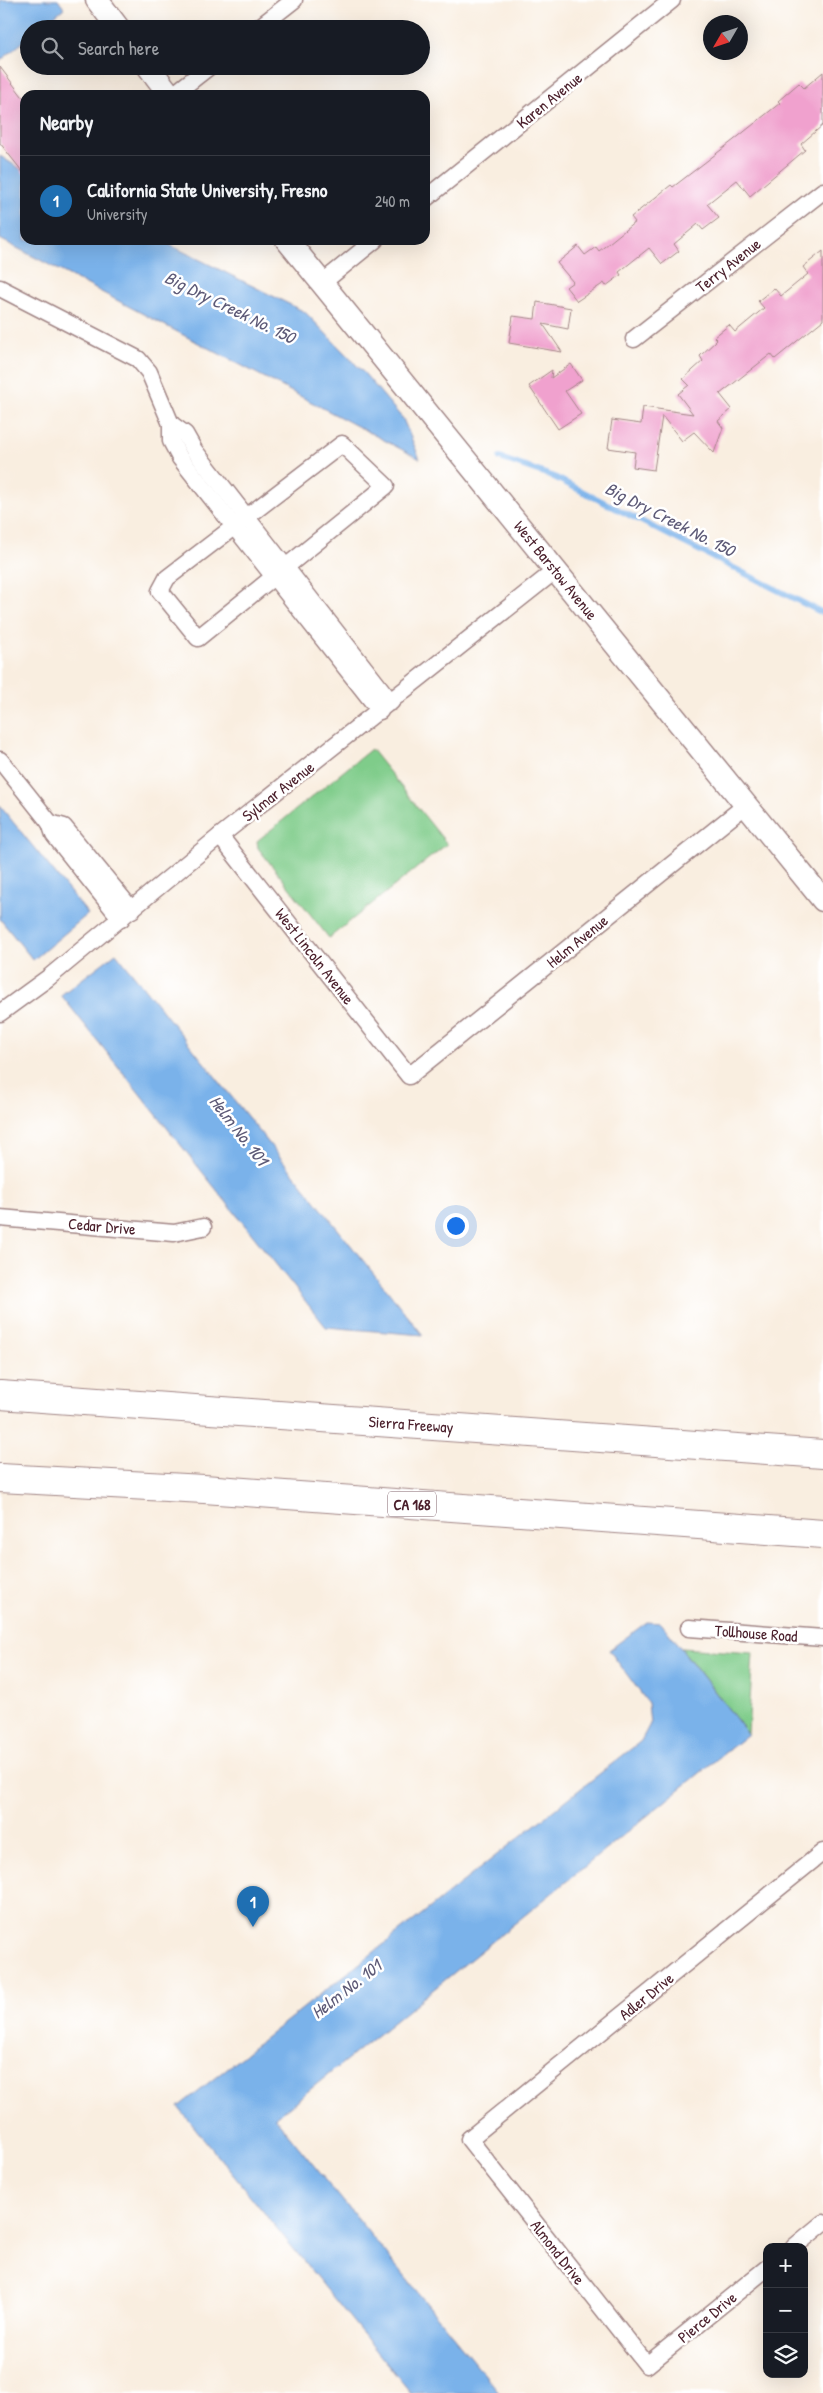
<!DOCTYPE html>
<html lang="en">
<head>
<meta charset="utf-8">
<style>
  :root { --surface:#171b24; --page:#242831; --text:#f1f3f6; --muted:#9ea1a6; --line:#363941; --accent:#1f6fb2 }
  body { margin:0; font-family:"Patrick Hand",sans-serif; background:var(--page); color:var(--text) }
  .controls { position:absolute; right:15px; bottom:15px; display:grid; overflow:hidden; border-radius:10px; box-shadow:0 5px 20px #0002 }
  .controls button { width:45px; height:45px; display:grid; place-items:center; padding:0; border:0; border-bottom:1px solid var(--line); background:var(--surface); color:var(--text); font:25px sans-serif }
  .compass { position:absolute; left:703px; top:15px; width:45px; height:45px; border-radius:50%; background:var(--surface); box-shadow:0 5px 20px #0002; rotate:231deg }
  .you { position:absolute; left:455px; top:1225px; width:18px; height:18px; margin:-12px; border:4px solid #fff; border-radius:50%; background:#1a73e8; box-shadow:0 0 0 8px #1a73e833 }
  .badge { display:grid; place-items:center; width:32px; height:32px; border-radius:50%; background:var(--accent); color:#fff; font-size:16px; font-weight:700 }
  .pin { position:absolute; translate:-50% -41px; filter:drop-shadow(0 1px 2px #0008) }
  .pin::after { content:''; position:absolute; top:26px; width:18px; height:15px; background:inherit; clip-path:polygon(0 0,100% 0,50% 100%) }
  .list { margin:0; padding:0; list-style:none }
  h2 { display:flex; justify-content:space-between; align-items:center; height:65px; margin:0; padding:0 20px; font-size:21px }
  h2 small { font-size:16px; font-weight:400; color:var(--muted) }
  .list li { display:grid; grid-template-columns:32px 1fr auto; gap:15px; align-items:center; box-sizing:border-box; height:90px; padding:0 20px; border-top:1px solid var(--line) }
  .list b { display:block; font-size:19px; white-space:nowrap }
  .list p { margin:0; font-size:16px; white-space:nowrap; color:var(--muted) }
  .list em { font-size:16px; font-style:normal; color:var(--muted) }
  .icon { flex:none; width:28px; height:28px; fill:none; stroke:currentColor; stroke-width:2; stroke-linecap:round; stroke-linejoin:round }
  .map { position:relative; flex:none; width:823px; height:2393px; overflow:hidden }
  .search { position:absolute; background:var(--surface); box-shadow:0 5px 20px #0002; left:20px; top:20px; width:410px; height:55px; display:flex; align-items:center; gap:12px; box-sizing:border-box; padding:0 18px; border-radius:28px; color:var(--muted); font-size:19px }
  .panel { position:absolute; background:var(--surface); box-shadow:0 5px 20px #0002; left:20px; top:90px; width:410px; height:155px; border-radius:15px }
  .map>svg:first-child { display:block }
</style>
</head>
<body>
<div class="map">
<svg width="823" height="2393" viewBox="0 0 823 2393">
  <rect width="100%" height="100%" fill="#fff"/>
  <filter id="ink" filterUnits="userSpaceOnUse"><feTurbulence type="fractalNoise" baseFrequency=".02" numOctaves="2"/><feDisplacementMap in="SourceGraphic" scale="10" xChannelSelector="R" yChannelSelector="G"/><feConvolveMatrix kernelMatrix="1 2 1 2 8 2 1 2 1" color-interpolation-filters="sRGB"/></filter>
  <filter id="wash" filterUnits="userSpaceOnUse"><feTurbulence type="fractalNoise" baseFrequency=".0096" numOctaves="4" result="noise"/><feDisplacementMap in="SourceGraphic" scale="20" xChannelSelector="R" yChannelSelector="G"/><feGaussianBlur stdDeviation="1.12" result="paint"/><feColorMatrix in="noise" values="0 0 0 0 0 0 0 0 0 0 0 0 0 0 0 0 0 1.4 0 .05"/><feComposite in="paint" operator="in"/></filter>
  <g filter="url(#wash)">
    <rect width="100%" height="100%" fill="#f9eee0"/>
    <g fill="#7fcc8a" stroke="#64765a">
      <polygon points="371,749 447,844 329,938 258,848 257,841"/>
      <polygon points="681,1648 753,1653 748,1734"/>
    </g>
    <g fill="#7ab2ea" stroke="#62688a">
      <polygon points="0,0 58,0 64,8 39,29 29,29 29,37 0,61"/>
      <polygon points="0,156 25,172 25,240 160,240 305,312 365,374 403,419 420,459 0,239"/>
      <polygon points="0,806 88,914 33,960 0,919"/>
      <polygon points="116,953 423,1335 326,1327 61,995"/>
      <polygon points="647,1622 661,1623 748,1734 275,2118 500,2393 411,2393 178,2107 641,1741 650,1724 648,1703 609,1650"/>
    </g>
    <g fill="none" stroke-linecap="round" stroke-linejoin="round">
      <polyline stroke="#7ab2ea" stroke-width="6" points="500,458 552,476 823,613"/>
    </g>
    <g id="blocks">
      <g fill="#f0a1ce">
        <polygon points="0,67 25,100 25,175 0,143"/>
        <polygon points="823,72 823,125 801,144 805,150 750,196 737,180 707,204 719,218 703,230 698,224 674,244 679,251 662,264 649,248 619,272 621,275 606,286 604,283 577,301 566,287 573,282 557,263 578,246 585,255 596,247 599,251 635,222 631,217 671,185 673,187 734,140 780,103 778,101 799,83 804,88"/>
        <polygon points="823,251 823,320 775,359 771,354 720,394 732,409 718,421 723,428 714,453 694,432 682,441 662,416 654,470 633,467 635,452 608,448 612,420 641,424 643,407 693,414 678,394 689,385 683,379 703,361 700,356 717,340 714,337 729,325 735,332 764,308 758,301 774,288 781,296 808,274 803,267"/>
        <polygon points="537,302 571,308 568,329 543,324 562,352 509,343 513,316 535,319"/>
        <polygon points="571,364 582,380 565,391 581,414 558,429 529,386 552,370 551,378"/>
      </g>
    </g>
  </g>
  <g filter="url(#ink)">
    <use href="#blocks" fill-opacity="0" stroke="#a28686" stroke-width="1"/>
    <g fill="none" stroke-linecap="round" stroke-linejoin="round">
      <g stroke="#a28686" stroke-width="19">
        <g id="street">
          <polyline points="257,29 294,0"/>
          <polyline points="173,95 210,66"/>
          <polyline points="425,199 672,0"/>
          <polyline points="322,283 375,240"/>
          <polyline points="0,288 138,359 149,372 171,424 171,441 180,458 380,711"/>
          <polyline points="634,339 823,191"/>
          <polyline points="171,424 185,434 194,450 391,702"/>
          <polygon points="342,444 386,486 198,638 160,591 167,578"/>
          <polyline points="0,760 50,823"/>
          <polyline points="220,836 409,1076 746,805"/>
          <polyline points="121,919 54,835 50,823 64,827 132,910"/>
          <polyline points="0,1013 48,978 220,836 556,570"/>
          <polyline points="0,1218 174,1233 203,1227"/>
          <polyline points="689,1628 823,1638"/>
          <polyline points="794,2247 823,2223"/>
          <polyline points="767,2268 647,2365 469,2139 823,1852"/>
        </g>
      </g>
      <g stroke="#a28686" stroke-width="25">
        <g id="secondary">
          <polyline points="97,0 119,29"/>
          <polyline points="148,66 170,95"/>
          <polyline points="287,240 823,900"/>
        </g>
      </g>
      <g stroke="#a28686" stroke-width="30">
        <g id="highway">
          <polyline points="0,1395 823,1454"/>
          <polyline points="0,1478 204,1489 823,1534"/>
        </g>
      </g>
      <use href="#street" stroke="#fff" stroke-width="16"/>
      <use href="#secondary" stroke="#fff" stroke-width="22"/>
      <use href="#highway" stroke="#fff" stroke-width="28"/>
    </g>
  </g>
  <g text-anchor="middle" dominant-baseline="central" stroke-width="5" stroke-linejoin="round" paint-order="stroke">
    <rect fill="#fff" stroke="#80626b" stroke-width="1" x="388" y="1491.5" width="48" height="25" rx="4"/>
    <g font-size="15" font-weight="bold" fill="#4a1f2b">
      <text x="412" y="1504">CA 168</text>
    </g>
    <g font-size="16" fill="#4a1f2b" stroke="#fff">
      <text transform="translate(549 100) rotate(-39)">Karen Avenue</text>
      <text transform="translate(728 265) rotate(-38)">Terry Avenue</text>
      <text transform="translate(556 570) rotate(51)">West Barstow Avenue</text>
      <text transform="translate(278 791) rotate(-38)">Sylmar Avenue</text>
      <text transform="translate(577 941) rotate(-39)">Helm Avenue</text>
      <text transform="translate(315 956) rotate(52)">West Lincoln Avenue</text>
      <text transform="translate(102 1226) rotate(5)">Cedar Drive</text>
      <text transform="translate(411 1424) rotate(4)">Sierra Freeway</text>
      <text transform="translate(756 1633) rotate(4)">Tollhouse Road</text>
      <text transform="translate(646 1996) rotate(-39)">Adler Drive</text>
      <text transform="translate(558 2252) rotate(52)">Almond Drive</text>
      <text transform="translate(707 2317) rotate(-39)">Pierce Drive</text>
    </g>
    <g font-size="18" font-style="italic" fill="#5d5a77" stroke="#fff">
      <text transform="translate(230 307) rotate(26)">Big Dry Creek No. 150</text>
      <text transform="translate(670 519) rotate(27)">Big Dry Creek No. 150</text>
      <text transform="translate(239 1130) rotate(52)">Helm No. 101</text>
      <text transform="translate(346 1989) rotate(-38)">Helm No. 101</text>
    </g>
  </g>
</svg>
<div class="controls">
<button>+</button>
<button>−</button>
<button><svg class="icon" aria-label="layers" viewBox="0 0 24 24"><path d="M12 4l9 5-9 5-9-5zM3 14l9 5 9-5"/></svg></button>
</div>
<svg class="compass" viewBox="-18 -18 36 36"><path d="M0-13l5 13h-10z" fill="#e53935"/><path d="M0 13l5-13h-10z" fill="#9ea1a6"/></svg>
<div class="you"></div>
<div class="pin badge" style="left:253px;top:1927px">1</div>
<div class="search"><svg class="icon" aria-label="search" viewBox="0 0 24 24"><circle cx="10" cy="10" r="6"/><path d="M15 15l6 6"/></svg>Search here</div>
<section class="panel">
<h2>Nearby<small></small></h2>
<ul class="list">
<li><span class="badge">1</span><div><b>California State University, Fresno</b><p>University</p></div><em>240 m</em></li>
</ul>
</section>
</div>
</body>
</html>
